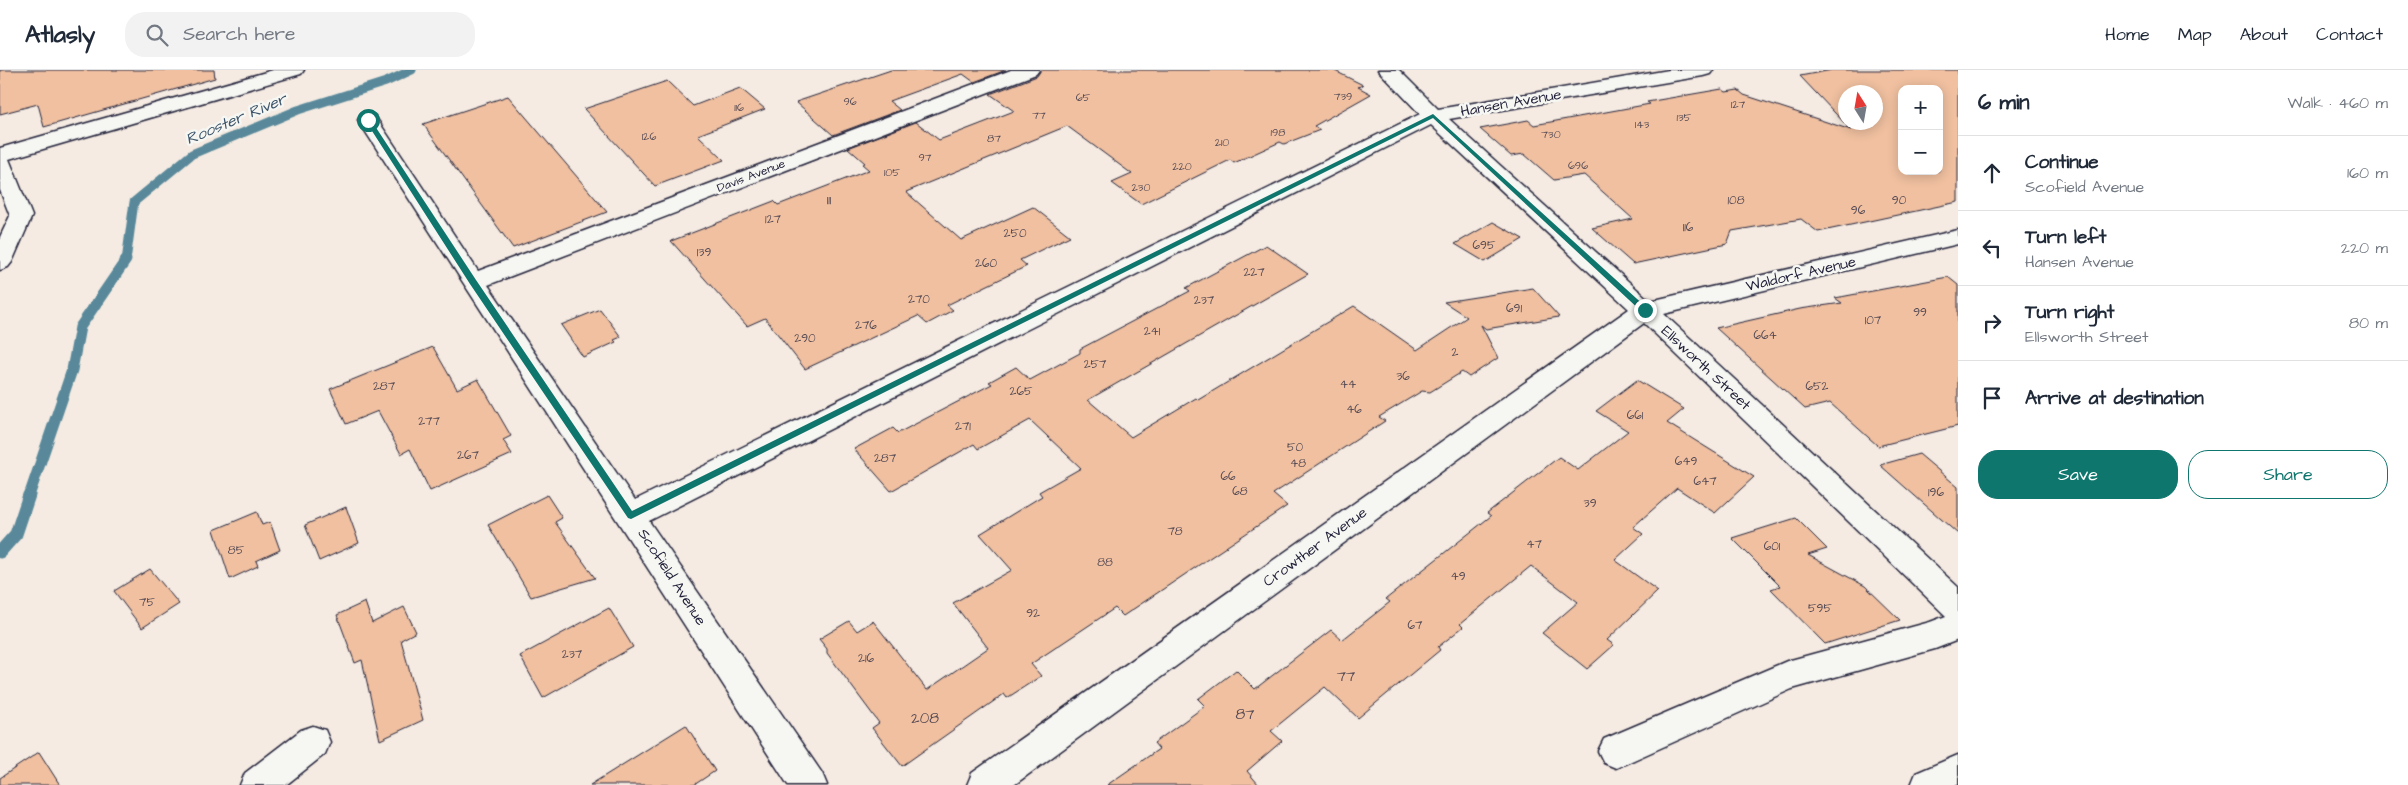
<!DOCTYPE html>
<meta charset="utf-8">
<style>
:root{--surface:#fff;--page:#f2f2f3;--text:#1f2937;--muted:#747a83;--line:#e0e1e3;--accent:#0f766e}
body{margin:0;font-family:"Architects Daughter",sans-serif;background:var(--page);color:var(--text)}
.controls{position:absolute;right:15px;top:15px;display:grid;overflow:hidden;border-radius:10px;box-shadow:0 2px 12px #0003}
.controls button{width:45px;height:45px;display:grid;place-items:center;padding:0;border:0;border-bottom:1px solid var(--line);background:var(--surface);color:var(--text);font:25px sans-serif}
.compass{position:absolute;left:1838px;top:15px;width:45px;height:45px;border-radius:50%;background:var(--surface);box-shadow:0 2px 12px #0003;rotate:349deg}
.stop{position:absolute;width:15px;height:15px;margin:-11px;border:4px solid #0f766e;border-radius:50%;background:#fff}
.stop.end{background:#0f766e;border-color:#fff;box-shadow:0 1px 5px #0008}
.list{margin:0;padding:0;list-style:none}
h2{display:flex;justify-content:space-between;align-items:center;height:65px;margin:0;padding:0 20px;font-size:21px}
h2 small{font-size:16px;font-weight:400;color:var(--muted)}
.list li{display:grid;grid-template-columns:32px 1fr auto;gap:15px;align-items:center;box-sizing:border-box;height:75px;padding:0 20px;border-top:1px solid var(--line)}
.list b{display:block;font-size:19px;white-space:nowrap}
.list p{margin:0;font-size:16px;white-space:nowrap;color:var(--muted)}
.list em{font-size:16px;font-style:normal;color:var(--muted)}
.actions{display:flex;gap:10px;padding:15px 20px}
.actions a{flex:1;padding:11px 0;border:1px solid var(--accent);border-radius:20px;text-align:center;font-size:18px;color:var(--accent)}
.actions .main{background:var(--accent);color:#fff}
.icon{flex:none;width:28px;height:28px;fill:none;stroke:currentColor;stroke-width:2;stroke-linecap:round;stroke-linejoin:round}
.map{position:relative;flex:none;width:1958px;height:715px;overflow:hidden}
header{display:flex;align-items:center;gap:30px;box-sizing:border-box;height:70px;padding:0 25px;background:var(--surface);border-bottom:1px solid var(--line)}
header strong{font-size:24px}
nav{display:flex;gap:28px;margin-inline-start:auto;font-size:18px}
.search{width:350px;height:45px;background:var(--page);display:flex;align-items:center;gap:12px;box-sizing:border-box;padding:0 18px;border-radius:20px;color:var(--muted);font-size:19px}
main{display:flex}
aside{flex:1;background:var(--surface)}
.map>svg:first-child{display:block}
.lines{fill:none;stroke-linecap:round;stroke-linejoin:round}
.stream-far2{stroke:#58889a;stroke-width:9}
.stream-far1{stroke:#58889a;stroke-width:11}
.stream{stroke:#58889a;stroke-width:13}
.building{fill:#f0c0a0;stroke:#22223b;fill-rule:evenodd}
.minor-casing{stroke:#22223b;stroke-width:3}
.minor{fill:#f6f6f2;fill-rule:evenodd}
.route{fill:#0f766e}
.labels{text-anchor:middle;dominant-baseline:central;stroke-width:5;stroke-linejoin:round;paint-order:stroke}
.far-number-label{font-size:11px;fill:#564a54}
.far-street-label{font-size:12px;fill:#22223b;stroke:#f6f6f2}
.number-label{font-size:12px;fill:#564a54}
.street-label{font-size:15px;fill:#22223b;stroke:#f6f6f2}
.near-number-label{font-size:15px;fill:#564a54}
.water-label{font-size:16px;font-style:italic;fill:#3d556a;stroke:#f6f6f2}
</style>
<header>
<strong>Atlasly</strong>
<div class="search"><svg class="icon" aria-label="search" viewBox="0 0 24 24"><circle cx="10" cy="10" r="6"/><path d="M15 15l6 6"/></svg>Search here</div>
<nav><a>Home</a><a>Map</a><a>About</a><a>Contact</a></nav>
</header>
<main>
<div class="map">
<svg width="1958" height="715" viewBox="0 0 1958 715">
<rect width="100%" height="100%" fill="#f5ebe2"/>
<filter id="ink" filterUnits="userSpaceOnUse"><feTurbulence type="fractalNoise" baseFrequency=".02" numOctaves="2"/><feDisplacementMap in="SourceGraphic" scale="10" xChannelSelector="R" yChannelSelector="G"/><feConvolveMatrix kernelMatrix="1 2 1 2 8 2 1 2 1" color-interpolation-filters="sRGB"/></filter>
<g filter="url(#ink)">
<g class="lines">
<path class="stream-far2" d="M 126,191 L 134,132 L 192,84 L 298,40 L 386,12 L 412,0"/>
<path class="stream-far1" d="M 29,426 L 72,300 L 80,257 L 126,190"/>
<path class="stream" d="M 0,482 L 16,464 L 29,425"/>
</g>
<g class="building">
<path d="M 0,0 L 214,0 L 215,8 L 44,57 L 38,34 L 0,44 Z"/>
<path d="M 891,0 L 1006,0 L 974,12 L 963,4 L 889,31 L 900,40 L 833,65 L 796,32 Z"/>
<path d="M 1041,0 L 1333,0 L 1363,15 L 1358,17 L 1371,24 L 1314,56 L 1320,60 L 1284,74 L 1280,72 L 1234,93 L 1230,90 L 1141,134 L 1112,113 L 1132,104 L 1067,56 L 906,122 L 961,170 L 1033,137 L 1070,166 L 1020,190 L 1027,196 L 947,235 L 953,240 L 927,254 L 918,246 L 805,299 L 765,248 L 747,256 L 671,171 L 774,131 L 778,135 L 869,100 L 862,94 L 865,93 L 848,78 L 916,52 L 939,70 L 1014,41 L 990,24 L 1037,6 Z"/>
<path d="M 1832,0 L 1958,0 L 1958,132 L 1818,162 L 1801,149 L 1732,161 L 1727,174 L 1633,194 L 1592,158 L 1633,149 L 1584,105 L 1554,110 L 1524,84 L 1511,86 L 1480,59 L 1528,50 L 1534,55 L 1650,34 L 1647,32 L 1722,19 L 1726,22 L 1738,20 L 1744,25 L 1851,60 L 1800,6 ZM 1902,19 L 1939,19 L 1939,101 L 1902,101 ZM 1846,22 L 1876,22 L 1876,52 L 1846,52 Z"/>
<path d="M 667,11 L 693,36 L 740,18 L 765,39 L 698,65 L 724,90 L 655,116 L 584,39 Z"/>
<path d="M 508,26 L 607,142 L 513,178 L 423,54 Z"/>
<path d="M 1493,152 L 1523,169 L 1485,192 L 1455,174 Z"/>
<path d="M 1266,175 L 1308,204 L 1088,330 L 1131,367 L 1196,328 L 1198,330 L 1354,236 L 1417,280 L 1467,247 L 1444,232 L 1533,218 L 1559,247 L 1486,259 L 1481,255 L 1498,288 L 1469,307 L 1462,302 L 1430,322 L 1422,321 L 1379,347 L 1385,351 L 1273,424 L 1287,436 L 1123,546 L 1115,538 L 1031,594 L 1041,606 L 1007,628 L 1004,624 L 902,696 L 872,658 L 879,653 L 827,583 L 827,579 L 819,569 L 849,551 L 857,561 L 873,551 L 927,620 L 988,578 L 953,533 L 1012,500 L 980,464 L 1042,426 L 1039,422 L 1081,398 L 1030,350 L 978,379 L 974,374 L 891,421 L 854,379 L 893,358 L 898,363 L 992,314 L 989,312 L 1016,297 L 1030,310 L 1080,283 L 1080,279 L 1190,221 L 1186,218 Z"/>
<path d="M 1948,207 L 1958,215 L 1958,356 L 1878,376 L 1830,333 L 1805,339 L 1716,258 L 1800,239 L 1842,233 L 1835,228 Z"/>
<path d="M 600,239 L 621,267 L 614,270 L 616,272 L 583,287 L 561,255 Z"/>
<path d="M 433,277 L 457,319 L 478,309 L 511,366 L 503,370 L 512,384 L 430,421 L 410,379 L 401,384 L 378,341 L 346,354 L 330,319 Z"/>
<path d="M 1637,310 L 1684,339 L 1667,353 L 1754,407 L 1715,443 L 1677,418 L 1633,457 L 1643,464 L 1615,490 L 1658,521 L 1607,570 L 1614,575 L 1587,599 L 1542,563 L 1578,532 L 1531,496 L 1460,554 L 1463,557 L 1438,577 L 1440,580 L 1358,648 L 1325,617 L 1271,661 L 1282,671 L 1247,701 L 1259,715 L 1107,715 L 1159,679 L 1154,673 L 1205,636 L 1198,629 L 1236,600 L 1255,619 L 1331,560 L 1342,570 L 1390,532 L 1386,529 L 1491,446 L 1487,443 L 1559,387 L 1578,400 L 1628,361 L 1596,341 Z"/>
<path d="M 1919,384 L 1958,417 L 1958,464 L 1880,395 Z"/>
<path d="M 547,425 L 562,448 L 555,452 L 595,508 L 531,527 L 488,455 Z"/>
<path d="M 346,437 L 359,473 L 319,491 L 305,455 Z"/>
<path d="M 257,442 L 262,455 L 270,452 L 280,480 L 256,491 L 258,496 L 230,509 L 214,460 Z"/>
<path d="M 1796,448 L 1827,479 L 1808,485 L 1865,516 L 1900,550 L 1825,574 L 1771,519 L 1780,516 L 1732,468 Z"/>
<path d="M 150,499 L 179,534 L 142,558 L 114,521 Z"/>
<path d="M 365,532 L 372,553 L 404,537 L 416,562 L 401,570 L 423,650 L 380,670 L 362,590 L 355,593 L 337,545 Z"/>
<path d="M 609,538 L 633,577 L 543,628 L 520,586 Z"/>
<path d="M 686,655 L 715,701 L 694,715 L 590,715 Z"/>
<path d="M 39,682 L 60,715 L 0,715 L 0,708 Z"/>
</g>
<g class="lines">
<defs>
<g id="minor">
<path d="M 273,0 L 304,0 L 301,4 L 9,89 L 32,146 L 12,192 L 8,197 L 0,200 L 0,167 L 10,146 L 0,120 L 0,78 Z"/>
<path d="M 1011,0 L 1039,0 L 1036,4 L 488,215 L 635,430 L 1420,44 L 1378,0 L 1399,0 L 1438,39 L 1669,0 L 1713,0 L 1710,4 L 1703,6 L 1449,49 L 1650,231 L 1958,160 L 1958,174 L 1664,244 L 1958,517 L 1958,570 L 1935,579 L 1792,619 L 1616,698 L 1604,693 L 1598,681 L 1604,669 L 1787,591 L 1930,552 L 1946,546 L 1644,253 L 1014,715 L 967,715 L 972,703 L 1629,239 L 1431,55 L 649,451 L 822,703 L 827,715 L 788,715 L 358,50 L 361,46 L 368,44 L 375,46 L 478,201 Z"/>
<path d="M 313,656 L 325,660 L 330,672 L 325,684 L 286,715 L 240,715 L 245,703 L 301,660 Z"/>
<path d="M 1958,685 L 1958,715 L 1911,715 L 1916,703 Z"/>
</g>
</defs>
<use href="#minor" class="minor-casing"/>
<use href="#minor" class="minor"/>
</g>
</g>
<path class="route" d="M 1433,44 L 1647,238 L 1647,242 L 1642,242 L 1433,48 L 631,449 L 628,448 L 470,214 L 365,50 L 368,49 L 371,50 L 476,210 L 632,441 Z"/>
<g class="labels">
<g class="far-number-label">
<text x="1343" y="26">739</text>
<text x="1083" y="27">65</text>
<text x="850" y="31">96</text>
<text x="1738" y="34">127</text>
<text x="739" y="37">116</text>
<text x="1039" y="45">77</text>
<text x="1684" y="47">135</text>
<text x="1642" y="54">143</text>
<text x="1278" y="62">198</text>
<text x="1551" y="64">730</text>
<text x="649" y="66">126</text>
<text x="994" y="68">87</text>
<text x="1222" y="72">210</text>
<text x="925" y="87">97</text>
<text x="1578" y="95">696</text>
<text x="1182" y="96">220</text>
<text x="892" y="102">105</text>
<text x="1141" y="117">230</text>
</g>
<g class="far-street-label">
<text transform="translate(751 106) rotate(-21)">Davis Avenue</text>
</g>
<g class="number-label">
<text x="829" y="130">111</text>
<text x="1736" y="130">108</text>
<text x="1899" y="130">90</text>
<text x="1858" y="140">96</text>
<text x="773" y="149">127</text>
<text x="1688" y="157">116</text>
<text x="1015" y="163">250</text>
<text x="1484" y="175">695</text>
<text x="704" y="182">139</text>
<text x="986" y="193">260</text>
<text x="1254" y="202">227</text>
<text x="919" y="229">270</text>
<text x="1204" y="230">237</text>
<text x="1514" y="238">691</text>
<text x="1920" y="242">99</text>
<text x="1873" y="250">107</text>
<text x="866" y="255">276</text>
<text x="1152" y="261">241</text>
<text x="1765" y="265">664</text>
<text x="805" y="268">290</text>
<text x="1455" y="282">2</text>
<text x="1095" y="294">257</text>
<text x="1403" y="306">36</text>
<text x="1348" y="314">44</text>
<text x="384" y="316">287</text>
<text x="1817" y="316">652</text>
<text x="1021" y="321">265</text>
<text x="1354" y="339">46</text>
<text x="1635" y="345">661</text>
<text x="429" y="351">277</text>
<text x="963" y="356">271</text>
<text x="1295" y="377">50</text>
<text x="468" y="385">267</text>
<text x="885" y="388">287</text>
<text x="1686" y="391">649</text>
<text x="1298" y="393">48</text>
<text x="1228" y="406">66</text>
<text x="1705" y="411">647</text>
<text x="1240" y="421">68</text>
<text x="1936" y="422">196</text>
<text x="1590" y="433">39</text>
<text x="1175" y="461">78</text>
<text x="1534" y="474">47</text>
<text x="1772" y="476">601</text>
<text x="236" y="480">85</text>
<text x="1105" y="492">88</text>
<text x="1458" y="506">49</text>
<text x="147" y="532">75</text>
<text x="1820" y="538">595</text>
<text x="1033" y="543">92</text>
<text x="1415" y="555">67</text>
<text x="572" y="584">237</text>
<text x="866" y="588">216</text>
</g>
<g class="street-label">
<text transform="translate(1511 33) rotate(-10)">Hansen Avenue</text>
<text transform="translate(1801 204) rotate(-13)">Waldorf Avenue</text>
<text transform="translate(1706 298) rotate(43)">Ellsworth Street</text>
<text transform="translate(1315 477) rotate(-36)">Crowther Avenue</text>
<text transform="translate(672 507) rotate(57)">Scofield Avenue</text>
</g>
<g class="near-number-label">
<text x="1346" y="606">77</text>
<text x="1245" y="644">87</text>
<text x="925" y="648">208</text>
</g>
<g class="water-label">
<text transform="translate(236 49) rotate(-23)">Rooster River</text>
</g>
</g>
</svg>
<div class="controls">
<button>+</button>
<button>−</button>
</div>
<svg class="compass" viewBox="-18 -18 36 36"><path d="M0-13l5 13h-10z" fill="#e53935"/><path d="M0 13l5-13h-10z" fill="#747a83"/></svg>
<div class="stop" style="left:368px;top:50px"></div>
<div class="stop end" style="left:1645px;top:240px"></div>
</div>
<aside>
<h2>6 min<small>Walk · 460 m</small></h2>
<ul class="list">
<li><svg class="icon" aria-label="ahead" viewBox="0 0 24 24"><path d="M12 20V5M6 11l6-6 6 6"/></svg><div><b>Continue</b><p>Scofield Avenue</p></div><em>160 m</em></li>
<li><svg class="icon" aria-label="left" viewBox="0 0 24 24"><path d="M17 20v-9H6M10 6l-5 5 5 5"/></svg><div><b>Turn left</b><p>Hansen Avenue</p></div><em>220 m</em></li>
<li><svg class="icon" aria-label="right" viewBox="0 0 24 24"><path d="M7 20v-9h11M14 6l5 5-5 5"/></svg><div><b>Turn right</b><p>Ellsworth Street</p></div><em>80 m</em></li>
<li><svg class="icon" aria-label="arrive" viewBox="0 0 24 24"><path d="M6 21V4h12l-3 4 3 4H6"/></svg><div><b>Arrive at destination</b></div></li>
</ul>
<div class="actions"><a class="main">Save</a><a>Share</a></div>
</aside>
</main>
